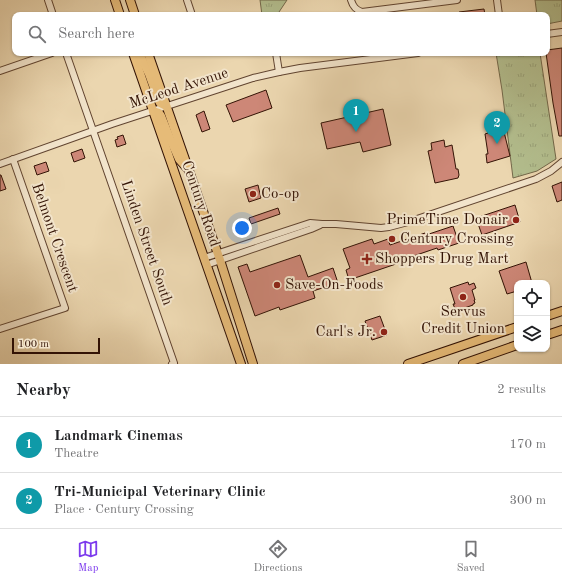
<!DOCTYPE html>
<meta charset="utf-8">
<style>
:root{--surface:#fff;--page:#f6f6f6;--text:#202124;--muted:#757577;--line:#e0e0e0;--accent:#7c3aed}
body{margin:0;font-family:"Old Standard TT",serif;background:var(--page);color:var(--text)}
.controls{position:absolute;right:12px;bottom:12px;display:grid;overflow:hidden;border-radius:8px;box-shadow:0 1px 3px #0004}
.controls button{width:36px;height:36px;display:grid;place-items:center;padding:0;border:0;border-bottom:1px solid var(--line);background:var(--surface);color:var(--text);font:20px sans-serif}
.scale{position:absolute;left:12px;bottom:10px;width:88px;box-sizing:border-box;padding-left:4px;border:2px solid #331305;border-top:0;font-size:11px;line-height:14px;white-space:nowrap;color:#331305;-webkit-text-stroke:3px #f2e4cb;paint-order:stroke}
.you{position:absolute;left:242px;top:228px;width:14px;height:14px;margin:-10px;border:3px solid #fff;border-radius:50%;background:#1a73e8;box-shadow:0 0 0 6px #1a73e833}
.badge{display:grid;place-items:center;width:26px;height:26px;border-radius:50%;background:var(--accent);color:#fff;font-size:13px;font-weight:700}
.pin{position:absolute;translate:-50% -33px;filter:drop-shadow(0 1px 2px #0008)}
.pin::after{content:'';position:absolute;top:21px;width:14px;height:12px;background:inherit;clip-path:polygon(0 0,100% 0,50% 100%)}
.list{margin:0;padding:0;list-style:none}
h2{display:flex;justify-content:space-between;align-items:center;height:52px;margin:0;padding:0 16px;font-size:17px}
h2 small{font-size:13px;font-weight:400;color:var(--muted)}
.list li{display:grid;grid-template-columns:26px 1fr auto;gap:12px;align-items:center;box-sizing:border-box;height:56px;padding:0 16px;border-top:1px solid var(--line)}
.list b{display:block;font-size:15px;white-space:nowrap}
.list p{margin:0;font-size:13px;white-space:nowrap;color:var(--muted)}
.list em{font-size:13px;font-style:normal;color:var(--muted)}
.icon{flex:none;width:22px;height:22px;fill:none;stroke:currentColor;stroke-width:2;stroke-linecap:round;stroke-linejoin:round}
.map{position:relative;flex:none;width:562px;height:364px;overflow:hidden}
.search{position:absolute;background:var(--surface);box-shadow:0 1px 3px #0004;left:12px;right:12px;top:12px;height:44px;display:flex;align-items:center;gap:10px;box-sizing:border-box;padding:0 14px;border-radius:8px;color:var(--muted);font-size:15px}
.sheet{height:164px;background:var(--surface)}
nav{display:flex;justify-content:space-around;align-items:center;box-sizing:border-box;height:56px;border-top:1px solid var(--line);background:var(--surface);font-size:11px;color:var(--muted)}
nav a{display:grid;justify-items:center;gap:2px}
nav .on{color:var(--accent)}
.map>svg:first-child{display:block}
.park{fill:url(#park-tufts);stroke:#73684a}
.building{fill:#cd8777;stroke:#331305}
.lines{fill:none;stroke-linecap:round;stroke-linejoin:round}
.minor-casing{stroke:#614430;stroke-width:8}
.major-casing{stroke:#331305;stroke-width:10}
.minor{stroke:#f2e4cb;stroke-width:6}
.major{stroke:#e6bb78;stroke-width:8}
.poi-dot{fill:#8f2418;stroke:#f2e4cb;stroke-width:1.5}
.labels{text-anchor:middle;dominant-baseline:central;stroke-width:4;stroke-linejoin:round;paint-order:stroke}
.street-label{font-size:15px;fill:#331305;stroke:#f2e4cb}
.poi-label{font-size:15px;fill:#331305;stroke:#f2e4cb;text-anchor:start}
</style>
<div class="map">
<svg width="562" height="364" viewBox="0 0 562 364">
<defs>
<pattern id="park-tufts" width="24" height="20" patternUnits="userSpaceOnUse"><rect width="24" height="20" fill="#b3be8e"/><path d="M3 7l-1-3M5 7V3M7 7l1-3M15 17l-1-3M17 17v-4M19 17l1-3" fill="none" stroke="#9aa279"/></pattern>
</defs>
<rect width="100%" height="100%" fill="#ebd6af"/>
<filter id="stains"><feTurbulence type="fractalNoise" baseFrequency=".005" numOctaves="4"/><feColorMatrix values="0 0 0 0 .2 0 0 0 0 .09 0 0 0 0 .02 0 0 0 .5 -.17"/></filter>
<radialGradient id="worn" r=".72"><stop offset=".6" stop-color="#630" stop-opacity="0"/><stop offset="1" stop-color="#630" stop-opacity=".3"/></radialGradient>
<g class="park">
<path d="M 260,0 L 287,0 L 277,15 L 262,15 Z"/>
<path d="M 535,0 L 562,0 L 562,21 L 547,24 L 547,15 L 537,15 Z"/>
<path d="M 496,53 L 540,53 L 556,159 L 537,171 L 513,178 L 502,90 Z"/>
</g>
<g class="building">
<path d="M 484,9 L 485,15 L 459,15 L 459,12 Z"/>
<path d="M 562,48 L 562,136 L 559,136 L 553,103 L 546,53 L 547,53 L 547,50 Z"/>
<path d="M 266,90 L 272,108 L 233,122 L 226,105 Z"/>
<path d="M 383,109 L 391,145 L 363,152 L 360,142 L 327,149 L 321,123 Z"/>
<path d="M 204,111 L 210,129 L 202,132 L 196,115 Z"/>
<path d="M 503,128 L 510,156 L 487,163 L 486,154 L 488,154 L 485,134 L 488,133 L 488,130 Z"/>
<path d="M 123,135 L 126,144 L 117,147 L 115,140 L 118,139 L 117,137 Z"/>
<path d="M 444,140 L 445,147 L 452,145 L 456,169 L 458,169 L 459,175 L 458,178 L 435,183 L 428,151 L 432,150 L 431,143 Z"/>
<path d="M 82,149 L 85,158 L 74,162 L 71,153 Z"/>
<path d="M 46,162 L 49,171 L 37,175 L 34,166 Z"/>
<path d="M 0,175 L 1,175 L 6,189 L 0,191 Z"/>
<path d="M 562,182 L 562,200 L 557,202 L 552,186 Z"/>
<path d="M 258,185 L 261,198 L 249,202 L 245,189 Z"/>
<path d="M 515,205 L 520,222 L 482,235 L 476,218 Z"/>
<path d="M 278,208 L 280,214 L 251,224 L 249,218 Z"/>
<path d="M 453,226 L 459,243 L 438,250 L 437,248 L 396,262 L 396,264 L 349,280 L 346,270 L 350,268 L 343,249 L 372,239 L 374,244 L 388,239 L 390,245 L 425,233 L 426,235 Z"/>
<path d="M 300,255 L 308,277 L 333,268 L 338,283 L 313,291 L 315,298 L 280,310 L 279,307 L 255,316 L 238,267 L 247,264 L 250,272 Z"/>
<path d="M 526,262 L 532,283 L 517,283 L 517,291 L 507,294 L 499,271 Z"/>
<path d="M 468,282 L 469,285 L 474,283 L 476,288 L 472,290 L 475,300 L 474,300 L 475,303 L 473,304 L 473,305 L 456,311 L 453,304 L 455,304 L 450,288 Z"/>
<path d="M 380,316 L 387,335 L 372,340 L 365,321 Z"/>
</g>
<g class="lines">
<defs>
<g id="minor">
<path d="M 48,0 L 53,15"/>
<path d="M 187,0 L 192,15"/>
<path d="M 351,0 C 353,7 356,10 362,12 L 457,0"/>
<path d="M 497,0 L 499,15"/>
<path d="M 547,34 L 562,32"/>
<path d="M 66,53 L 174,363 L 172,364"/>
<path d="M 276,53 L 279,72"/>
<path d="M 0,71 L 52,53"/>
<path d="M 0,164 L 112,124 L 253,78 L 279,72 L 300,68 L 418,53"/>
<path d="M 204,258 L 310,223 L 322,224 L 336,224 L 381,228 L 389,227 L 408,222 L 536,179 L 551,171 L 562,162"/>
<path d="M 206,265 L 311,229 L 320,225"/>
<path d="M 0,329 L 65,308 L 13,159"/>
</g>
<g id="major">
<path d="M 115,0 L 120,15"/>
<path d="M 130,0 L 135,15"/>
<path d="M 133,53 L 241,364"/>
<path d="M 139,53 L 149,74 L 158,99 L 160,103 L 166,106"/>
<path d="M 148,53 L 220,260 L 253,364"/>
<path d="M 153,111 L 159,113 L 161,116 L 171,141 L 179,159 L 186,167"/>
<path d="M 547,316 L 562,311"/>
<path d="M 547,335 L 562,330"/>
<path d="M 408,364 L 517,327"/>
<path d="M 463,364 L 517,345"/>
</g>
</defs>
<use href="#minor" class="minor-casing"/>
<use href="#major" class="major-casing"/>
<use href="#minor" class="minor"/>
<use href="#major" class="major"/>
</g>
<g class="poi-dot">
<circle cx="253" cy="194" r="4"/>
<circle cx="516" cy="220" r="4"/>
<circle cx="392" cy="239" r="4"/>
<path d="M365 253h4v4h4v4h-4v4h-4v-4h-4v-4h4z"/>
<circle cx="277" cy="285" r="4"/>
<circle cx="463" cy="297" r="4"/>
<circle cx="384" cy="332" r="4"/>
</g>
<g class="labels">
<g class="street-label">
<text transform="translate(179 89) rotate(-18)">McLeod Avenue</text>
<text transform="translate(200 204) rotate(71)">Century Road</text>
<text transform="translate(54 238) rotate(71)">Belmont Crescent</text>
<text transform="translate(146 243) rotate(71)">Linden Street South</text>
</g>
<g class="poi-label">
<text x="261" y="194">Co-op</text>
<text x="508" y="220" text-anchor="end">PrimeTime Donair</text>
<text x="400" y="239">Century Crossing</text>
<text x="375" y="259">Shoppers Drug Mart</text>
<text x="285" y="285">Save-On-Foods</text>
<text x="463" y="312" text-anchor="middle">Servus<tspan x="463" dy="17">Credit Union</tspan></text>
<text x="376" y="332" text-anchor="end">Carl's Jr.</text>
</g>
</g>
<rect width="100%" height="100%" filter="url(#stains)"/>
<rect width="100%" height="100%" fill="url(#worn)"/>
</svg>
<div class="controls">
<button><svg class="icon" aria-label="locate" viewBox="0 0 24 24"><circle cx="12" cy="12" r="6"/><path d="M12 2v4M12 18v4M2 12h4M18 12h4"/></svg></button>
<button><svg class="icon" aria-label="layers" viewBox="0 0 24 24"><path d="M12 4l9 5-9 5-9-5zM3 14l9 5 9-5"/></svg></button>
</div>
<div class="scale">100 m</div>
<div class="you"></div>
<div class="pin badge" style="left:356px;top:132px;background:#0f9aa8">1</div>
<div class="pin badge" style="left:497px;top:144px;background:#0f9aa8">2</div>
<div class="search"><svg class="icon" aria-label="search" viewBox="0 0 24 24"><circle cx="10" cy="10" r="6"/><path d="M15 15l6 6"/></svg>Search here</div>
</div>
<section class="sheet">
<h2>Nearby<small>2 results</small></h2>
<ul class="list">
<li><span class="badge" style="background:#0f9aa8">1</span><div><b>Landmark Cinemas</b><p>Theatre</p></div><em>170 m</em></li>
<li><span class="badge" style="background:#0f9aa8">2</span><div><b>Tri-Municipal Veterinary Clinic</b><p>Place · Century Crossing</p></div><em>300 m</em></li>
</ul>
</section>
<nav>
<a class="on"><svg class="icon" aria-label="map" viewBox="0 0 24 24"><path d="M3 6l6-2 6 2 6-2v14l-6 2-6-2-6 2zM9 4v14M15 6v14"/></svg>Map</a>
<a><svg class="icon" aria-label="directions" viewBox="0 0 24 24"><path d="M12 3l9 9-9 9-9-9zM9 14v-3h6M13 9l2 2-2 2"/></svg>Directions</a>
<a><svg class="icon" aria-label="saved" viewBox="0 0 24 24"><path d="M7 4h10v16l-5-4-5 4z"/></svg>Saved</a>
</nav>
